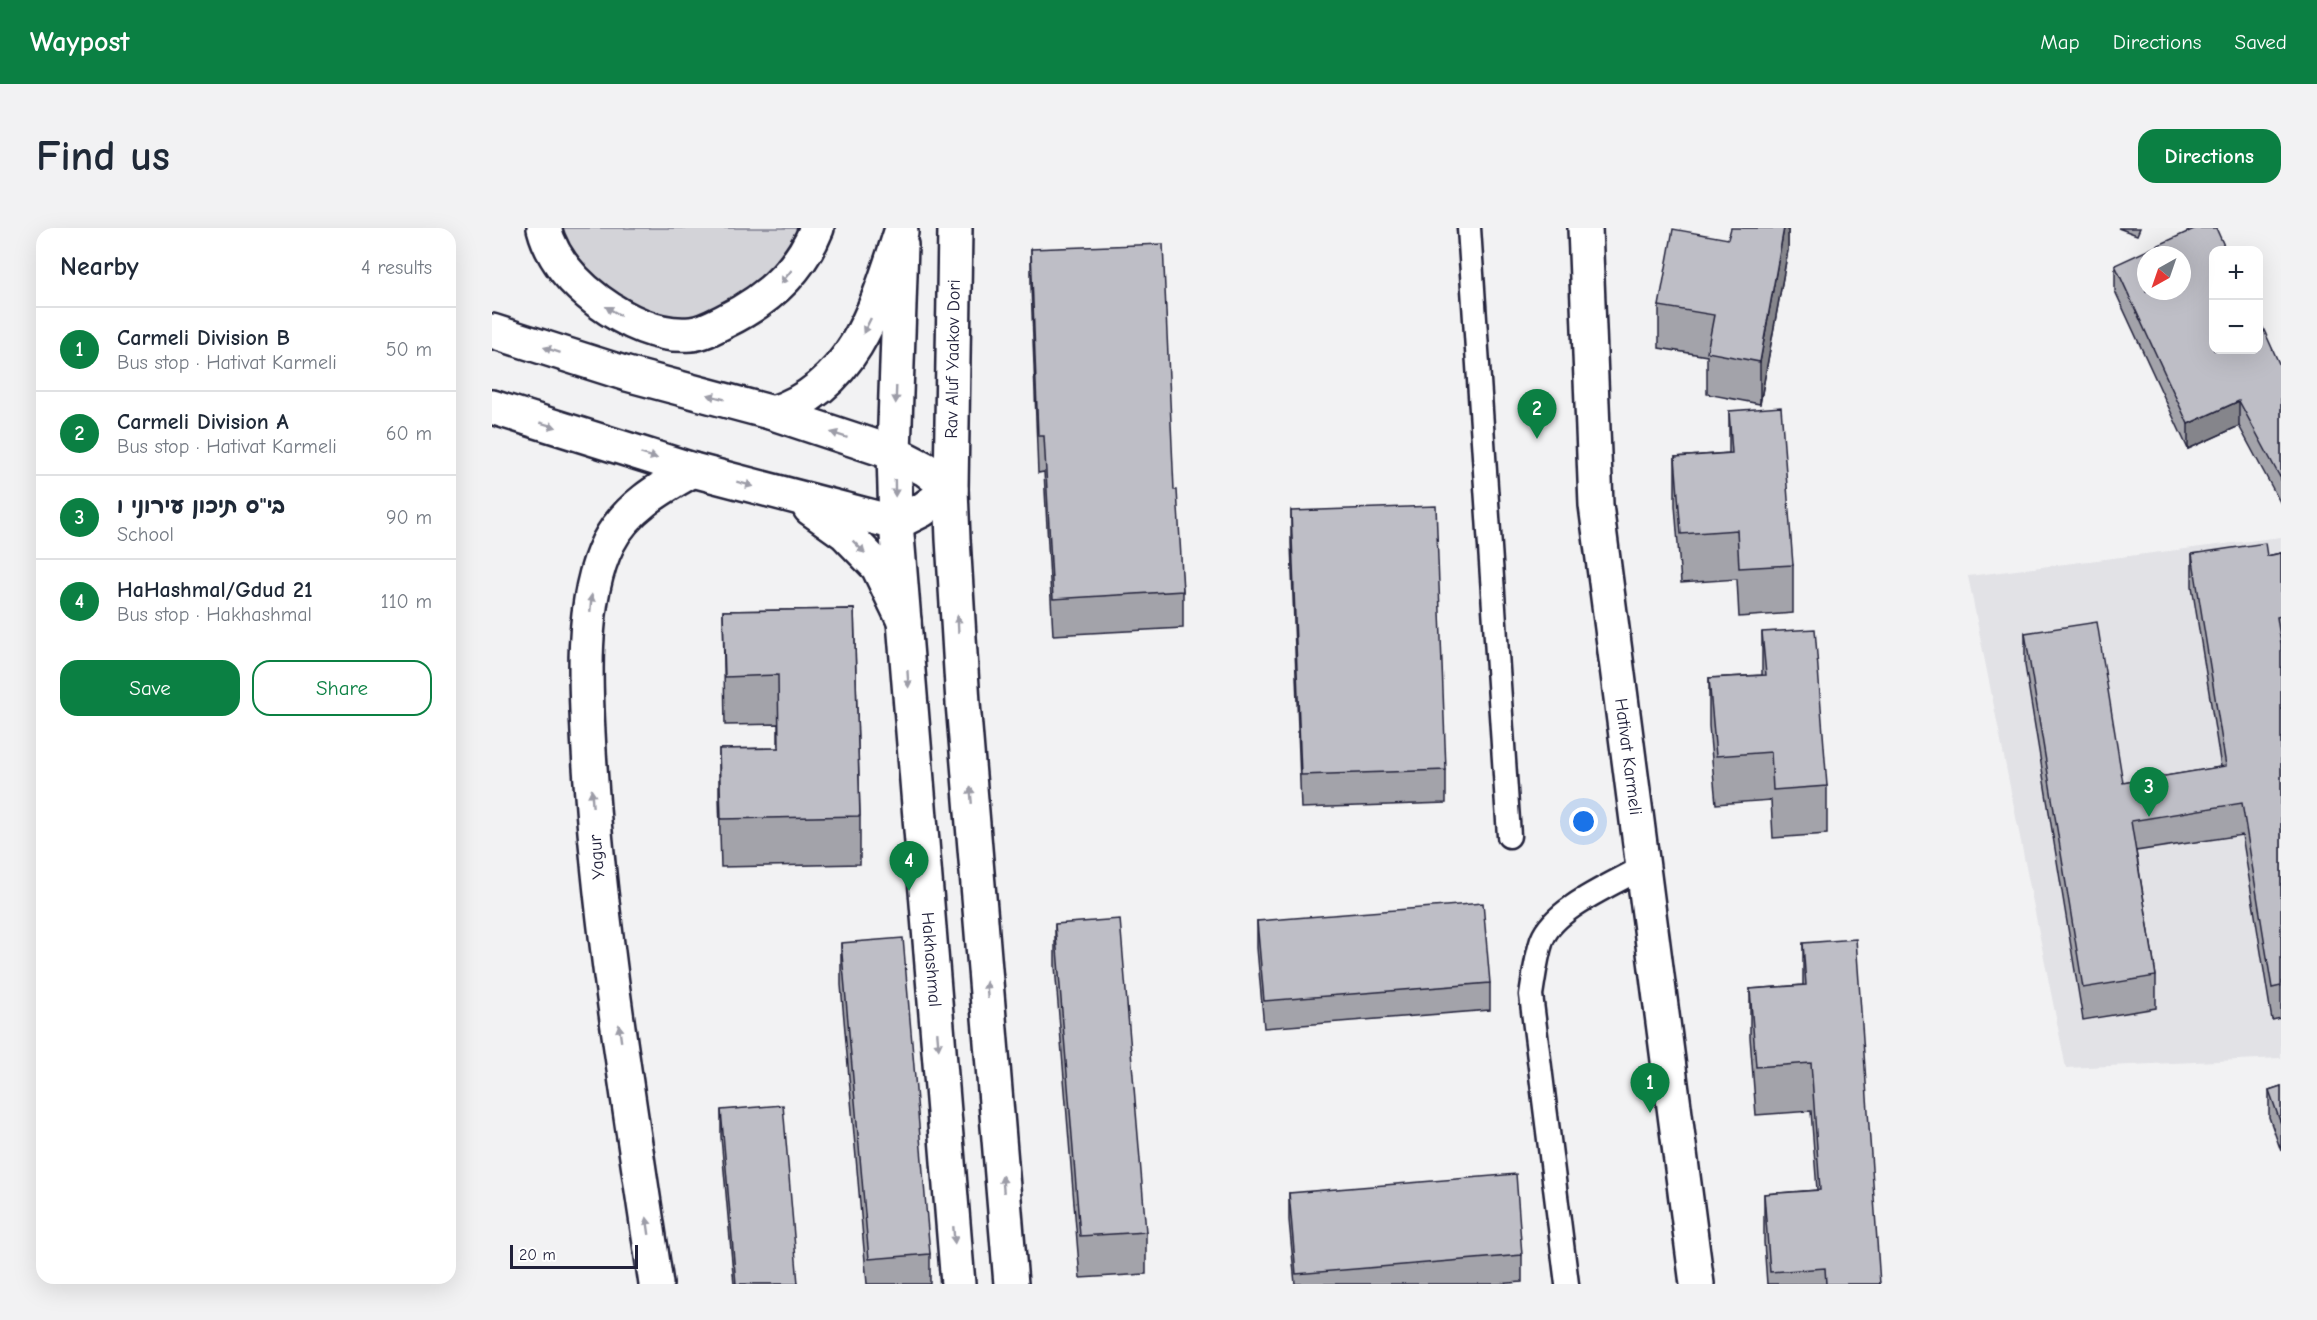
<!DOCTYPE html>
<meta charset="utf-8">
<style>
:root{--surface:#fff;--page:#f2f2f3;--text:#1f2937;--muted:#747a83;--line:#e0e1e3;--accent:#0b8043}
body{margin:0;font-family:"Comic Neue","Playpen Sans Hebrew",sans-serif;background:var(--page);color:var(--text)}
.controls{position:absolute;right:18px;top:18px;display:grid;overflow:hidden;border-radius:12px;box-shadow:0 6px 24px #0002}
.controls button{width:54px;height:54px;display:grid;place-items:center;padding:0;border:0;border-bottom:2px solid var(--line);background:var(--surface);color:var(--text);font:30px sans-serif}
.compass{position:absolute;left:1645px;top:18px;width:54px;height:54px;border-radius:50%;background:var(--surface);box-shadow:0 6px 24px #0002;rotate:220deg}
.scale{position:absolute;left:18px;bottom:15px;width:128px;box-sizing:border-box;padding-left:6px;border:3px solid #22223b;border-top:0;font-size:16px;line-height:21px;white-space:nowrap;color:#22223b;-webkit-text-stroke:4px #fff;paint-order:stroke}
.you{position:absolute;left:1092px;top:594px;width:21px;height:21px;margin:-15px;border:4px solid #fff;border-radius:50%;background:#1a73e8;box-shadow:0 0 0 9px #1a73e833}
.badge{display:grid;place-items:center;width:39px;height:39px;border-radius:50%;background:var(--accent);color:#fff;font-size:20px;font-weight:700}
.pin{position:absolute;translate:-50% -50px;filter:drop-shadow(0 2px 3px #0008)}
.pin::after{content:'';position:absolute;top:32px;width:21px;height:18px;background:inherit;clip-path:polygon(0 0,100% 0,50% 100%)}
.list{margin:0;padding:0;list-style:none}
h2{display:flex;justify-content:space-between;align-items:center;height:78px;margin:0;padding:0 24px;font-size:26px}
h2 small{font-size:20px;font-weight:400;color:var(--muted)}
.list li{display:grid;grid-template-columns:39px 1fr auto;gap:18px;align-items:center;box-sizing:border-box;height:84px;padding:0 24px;border-top:2px solid var(--line)}
.list b{display:block;font-size:22px;white-space:nowrap}
.list p{margin:0;font-size:20px;white-space:nowrap;color:var(--muted)}
.list em{font-size:20px;font-style:normal;color:var(--muted)}
.actions{display:flex;gap:12px;padding:18px 24px}
.actions a{flex:1;padding:14px 0;border:2px solid var(--accent);border-radius:18px;text-align:center;font-size:21px;color:var(--accent)}
.actions .main{background:var(--accent);color:#fff}
.map{position:relative;flex:none;width:1789px;height:1056px;overflow:hidden;border-radius:18px}
header{display:flex;align-items:center;gap:36px;box-sizing:border-box;height:84px;padding:0 30px;background:var(--accent);color:#fff}
header strong{font-size:28px}
nav{display:flex;gap:33px;margin-inline-start:auto;font-size:21px}
.intro{display:flex;align-items:center;justify-content:space-between;box-sizing:border-box;height:144px;padding:0 36px}
h1{margin:0;font-size:42px}
.button{padding:15px 27px;border-radius:18px;background:var(--accent);color:#fff;font-size:21px;font-weight:700}
main{display:flex;gap:36px;padding:0 36px}
aside{flex:1;background:var(--surface);border-radius:18px;box-shadow:0 6px 24px #0002}
.map>svg:first-child{display:block}
.built{fill:#e2e2e6}
.green{fill:#d3d3d8;stroke:#7a7a8a;stroke-width:1.5}
.lines{fill:none;stroke-linecap:round;stroke-linejoin:round}
.lane-casing{stroke:#22223b;stroke-width:27}
.street-casing{stroke:#22223b;stroke-width:38}
.secondary-casing{stroke:#22223b;stroke-width:38}
.highway-casing{stroke:#22223b;stroke-width:38}
.lane{stroke:#fff;stroke-width:22}
.street{stroke:#fff;stroke-width:33}
.secondary{stroke:#fff;stroke-width:33}
.highway{stroke:#fff;stroke-width:33}
.wall{fill:#a3a3aa;stroke:#22223b;stroke-width:1.5}
.shaded-wall{fill:#85858b;stroke:#22223b;stroke-width:1.5}
.building{fill:#bebec6;stroke:#22223b;stroke-width:1.5;fill-rule:evenodd}
.oneway{fill:#9c9ca7}
.labels{text-anchor:middle;dominant-baseline:central;stroke-width:5;stroke-linejoin:round;paint-order:stroke}
.street-label{font-size:18px;fill:#22223b;stroke:#fff}
</style>
<header>
<strong>Waypost</strong>
<nav><a>Map</a><a>Directions</a><a>Saved</a></nav>
</header>
<div class="intro"><h1>Find us</h1><a class="button">Directions</a></div>
<main>
<aside>
<h2>Nearby<small>4 results</small></h2>
<ul class="list">
<li><span class="badge">1</span><div><b>Carmeli Division B</b><p>Bus stop · Hativat Karmeli</p></div><em>50 m</em></li>
<li><span class="badge">2</span><div><b>Carmeli Division A</b><p>Bus stop · Hativat Karmeli</p></div><em>60 m</em></li>
<li><span class="badge">3</span><div><b>בי&quot;ס תיכון עירוני ו</b><p>School</p></div><em>90 m</em></li>
<li><span class="badge">4</span><div><b>HaHashmal/Gdud 21</b><p>Bus stop · Hakhashmal</p></div><em>110 m</em></li>
</ul>
<div class="actions"><a class="main">Save</a><a>Share</a></div>
</aside>
<div class="map">
<svg width="1789" height="1056" viewBox="0 0 1789 1056">
<rect width="100%" height="100%" fill="#f2f2f3"/>
<filter id="ink" filterUnits="userSpaceOnUse"><feTurbulence type="fractalNoise" baseFrequency=".0167" numOctaves="2"/><feDisplacementMap in="SourceGraphic" scale="12" xChannelSelector="R" yChannelSelector="G"/><feConvolveMatrix kernelMatrix="1 2 1 2 8 2 1 2 1" color-interpolation-filters="sRGB"/></filter>
<g filter="url(#ink)">
<path class="built" d="M 1789,309 L 1789,830 L 1574,840 L 1476,348 Z"/>
<path class="green" d="M 69,0 L 306,0 C 276,54 215,114 148,85 C 138,80 128,70 119,63 C 95,46 77,28 69,0 Z"/>
<g class="lines">
<defs>
<g id="lane">
<path d="M 977,0 L 1017,608"/>
<path d="M 1075,1056 L 1039,767 C 1042,749 1044,730 1050,712 C 1062,680 1122,656 1151,639"/>
</g>
<g id="street">
<path id="s1" d="M 1093,0 L 1104,277 L 1205,1056"/>
<path d="M 164,1056 C 139,884 109,712 98,539 C 94,472 86,375 116,315 C 134,280 168,260 201,242"/>
</g>
<g id="secondary">
<path d="M 463,0 L 459,261 L 461,311 L 471,475 L 519,1056"/>
<path id="s2" d="M 409,17 L 402,225 L 404,295 L 466,1056"/>
</g>
<g id="highway">
<path d="M 52,0 C 60,31 81,54 106,73 C 132,92 165,109 199,106 C 211,105 223,98 233,93 C 274,73 308,43 325,0"/>
<path d="M 0,103 L 135,146 L 281,185 L 402,225 L 433,241 L 459,261 L 430,282 L 404,295 L 201,242 L 0,179"/>
<path d="M 281,185 C 363,158 385,78 409,4"/>
<path d="M 318,280 L 353,305 L 386,339 L 412,393"/>
</g>
</defs>
<use href="#lane" class="lane-casing"/>
<use href="#street" class="street-casing"/>
<use href="#secondary" class="secondary-casing"/>
<use href="#highway" class="highway-casing"/>
<use href="#lane" class="lane"/>
<use href="#street" class="street"/>
<use href="#secondary" class="secondary"/>
<use href="#highway" class="highway"/>
</g>
<g class="wall">
<path d="M 1296,0 L 1296,22 L 1268,176 L 1215,166 L 1215,128 L 1167,120 L 1167,78 L 1236,11 Z"/>
<path d="M 1626,0 L 1648,0 L 1645,7 Z"/>
<path d="M 539,21 L 682,262 L 691,363 L 691,400 L 561,407 L 552,244 L 546,245 L 539,58 Z"/>
<path d="M 1623,37 L 1789,140 L 1789,276 L 1747,198 L 1696,221 L 1623,63 Z"/>
<path d="M 1237,183 L 1301,337 L 1301,385 L 1247,389 L 1245,351 L 1189,355 L 1183,277 L 1183,229 L 1237,225 Z"/>
<path d="M 799,283 L 954,542 L 954,575 L 809,580 L 799,316 Z"/>
<path d="M 1789,325 L 1789,790 L 1780,792 L 1750,607 L 1644,623 L 1664,748 L 1664,780 L 1591,792 L 1533,437 L 1533,405 L 1631,555 L 1729,539 L 1700,358 L 1700,326 L 1775,328 Z"/>
<path d="M 362,381 L 368,588 L 368,636 L 229,639 L 227,569 L 227,521 L 286,520 L 286,496 L 233,497 L 231,383 Z"/>
<path d="M 1270,404 L 1335,558 L 1335,606 L 1281,610 L 1279,572 L 1224,576 L 1217,498 L 1217,450 L 1270,447 Z"/>
<path d="M 765,693 L 998,755 L 998,782 L 772,800 L 765,720 Z"/>
<path d="M 563,696 L 654,1004 L 654,1046 L 588,1050 L 563,738 Z"/>
<path d="M 349,715 L 438,1026 L 438,1056 L 375,1056 L 349,757 Z"/>
<path d="M 1311,715 L 1388,1056 L 1275,1056 L 1272,1014 L 1272,966 L 1325,962 L 1319,883 L 1264,887 L 1258,809 L 1258,761 L 1311,757 Z"/>
<path d="M 1789,858 L 1789,923 L 1777,889 L 1777,862 Z"/>
<path d="M 229,882 L 306,1056 L 242,1056 L 229,909 Z"/>
<path d="M 797,965 L 1030,1027 L 1030,1054 L 1005,1056 L 803,1056 L 797,992 Z"/>
</g>
<g class="shaded-wall">
<path d="M 1292,0 L 1296,0 L 1296,22 L 1268,176 L 1268,134 Z"/>
<path d="M 1747,173 L 1747,198 L 1696,221 L 1696,196 Z"/>
</g>
<g class="building">
<path d="M 1239,0 L 1292,0 L 1268,134 L 1215,124 L 1222,87 L 1167,78 L 1181,1 L 1236,11 Z"/>
<path d="M 1704,0 L 1724,0 L 1734,22 L 1722,22 L 1722,122 L 1767,122 L 1767,91 L 1789,140 L 1789,251 L 1747,173 L 1696,196 L 1623,37 ZM 1654,27 L 1690,27 L 1690,63 L 1654,63 Z"/>
<path d="M 671,16 L 682,262 L 685,262 L 691,363 L 561,371 L 552,208 L 546,208 L 539,21 Z"/>
<path d="M 1289,179 L 1301,337 L 1247,340 L 1245,302 L 1189,306 L 1183,229 L 1240,225 L 1237,183 Z"/>
<path d="M 944,278 L 954,542 L 809,547 L 799,283 Z"/>
<path d="M 1773,315 L 1775,328 L 1789,325 L 1789,388 L 1785,389 L 1789,416 L 1789,758 L 1780,760 L 1750,575 L 1639,593 L 1664,748 L 1591,760 L 1533,405 L 1605,394 L 1631,555 L 1734,538 L 1700,326 Z"/>
<path d="M 362,381 L 368,588 L 229,591 L 227,521 L 287,520 L 286,447 L 233,449 L 231,383 Z"/>
<path d="M 1323,401 L 1335,558 L 1281,562 L 1279,524 L 1224,528 L 1217,450 L 1274,447 L 1270,404 Z"/>
<path d="M 991,675 L 998,755 L 772,773 L 765,693 Z"/>
<path d="M 628,691 L 654,1004 L 588,1008 L 563,696 Z"/>
<path d="M 411,710 L 438,1026 L 377,1031 L 349,715 Z"/>
<path d="M 1364,711 L 1388,1056 L 1334,1056 L 1333,1040 L 1278,1044 L 1272,966 L 1328,962 L 1319,835 L 1264,839 L 1258,761 L 1314,757 L 1311,715 Z"/>
<path d="M 1789,858 L 1789,896 L 1777,862 Z"/>
<path d="M 291,877 L 306,1056 L 244,1056 L 229,882 Z"/>
<path d="M 1024,946 L 1030,1027 L 804,1046 L 797,965 Z"/>
</g>
<defs><path id="oneway-solid" d="M-6-.8H1V-3.2L6.5 0L1 3.2V.8H-6Z" transform="scale(1.5)"/></defs>
<g class="oneway">
<use href="#oneway-solid" transform="translate(294 49) rotate(129)"/>
<use href="#oneway-solid" transform="translate(121 83) rotate(-149)"/>
<use href="#oneway-solid" transform="translate(375 98) rotate(116)"/>
<use href="#oneway-solid" transform="translate(60 122) rotate(-162)"/>
<use href="#oneway-solid" transform="translate(404 167) rotate(92)"/>
<use href="#oneway-solid" transform="translate(224 169) rotate(-165)"/>
<use href="#oneway-solid" transform="translate(56 197) rotate(17)"/>
<use href="#oneway-solid" transform="translate(347 207) rotate(-162)"/>
<use href="#oneway-solid" transform="translate(157 228) rotate(17)"/>
<use href="#oneway-solid" transform="translate(253 256) rotate(15)"/>
<use href="#oneway-solid" transform="translate(403 260) rotate(89)"/>
<use href="#oneway-solid" transform="translate(367 319) rotate(45)"/>
<use href="#oneway-solid" transform="translate(99 375) rotate(-85)"/>
<use href="#oneway-solid" transform="translate(466 396) rotate(-93)"/>
<use href="#oneway-solid" transform="translate(416 451) rotate(86)"/>
<use href="#oneway-solid" transform="translate(479 567) rotate(-95)"/>
<use href="#oneway-solid" transform="translate(100 570) rotate(-94)"/>
<use href="#oneway-solid" transform="translate(495 762) rotate(-95)"/>
<use href="#oneway-solid" transform="translate(128 805) rotate(-98)"/>
<use href="#oneway-solid" transform="translate(446 813) rotate(85)"/>
<use href="#oneway-solid" transform="translate(511 956) rotate(-95)"/>
<use href="#oneway-solid" transform="translate(156 998) rotate(-98)"/>
<use href="#oneway-solid" transform="translate(462 1007) rotate(85)"/>
</g>
</g>
<g class="labels">
<g class="street-label">
<text transform="translate(461 131) rotate(-89)">Rav Aluf Yaakov Dori</text>
<text stroke="none"><textPath href="#s1" startOffset="531">Hativat Karmeli</textPath></text>
<text transform="translate(105 629) rotate(-95)">Yagur</text>
<text stroke="none"><textPath href="#s2" startOffset="716">Hakhashmal</textPath></text>
</g>
</g>
</svg>
<div class="controls">
<button>+</button>
<button>−</button>
</div>
<svg class="compass" viewBox="-18 -18 36 36"><path d="M0-13l5 13h-10z" fill="#e53935"/><path d="M0 13l5-13h-10z" fill="#747a83"/></svg>
<div class="scale">20 m</div>
<div class="you"></div>
<div class="pin badge" style="left:1158px;top:885px">1</div>
<div class="pin badge" style="left:1045px;top:211px">2</div>
<div class="pin badge" style="left:1657px;top:589px">3</div>
<div class="pin badge" style="left:417px;top:663px">4</div>
</div>
</main>
